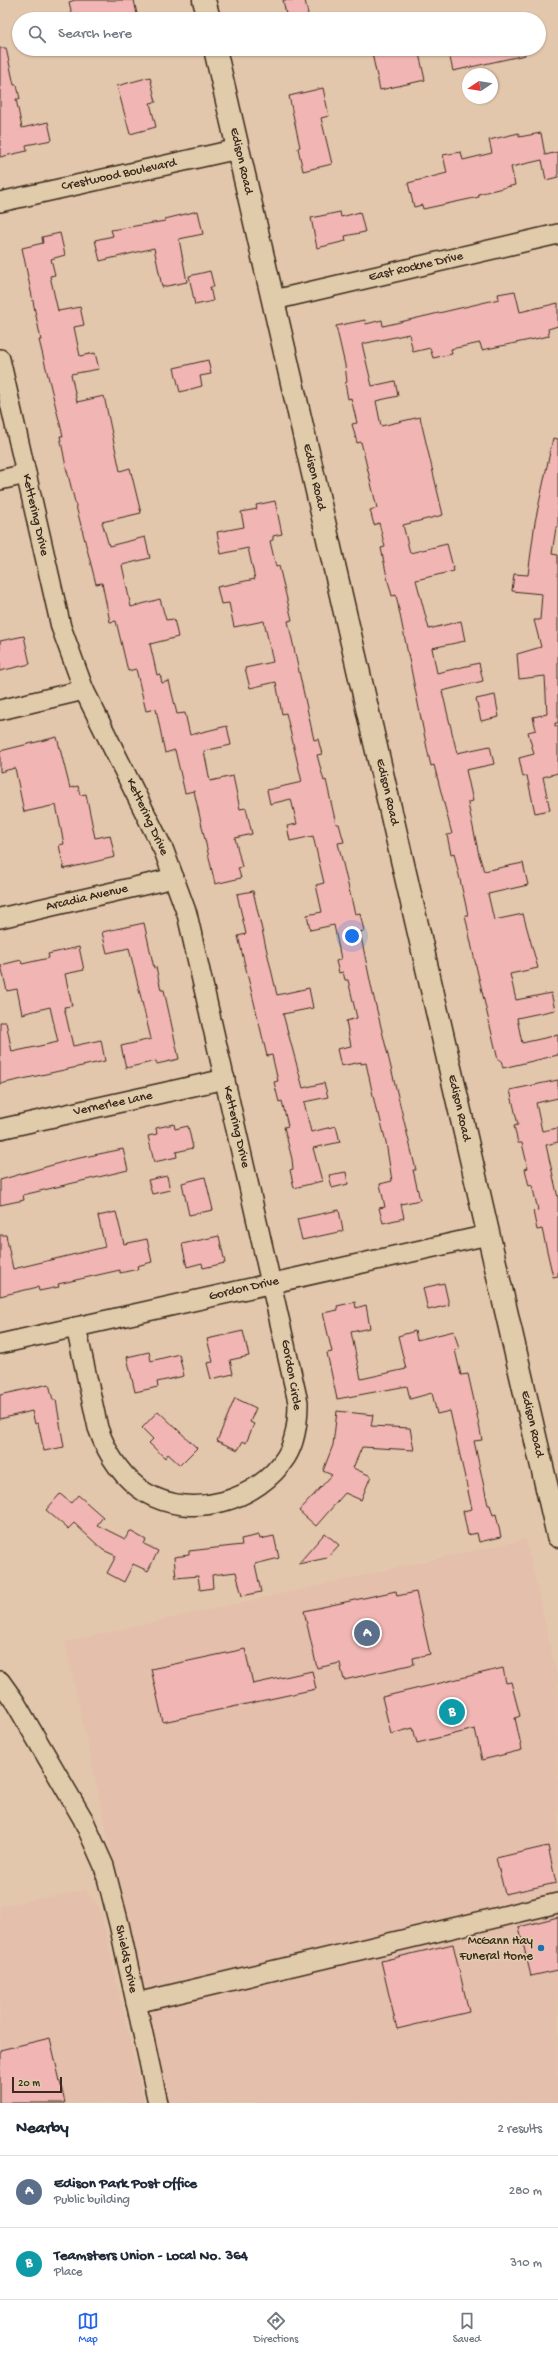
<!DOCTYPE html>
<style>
:root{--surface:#fff;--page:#f2f2f3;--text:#1f2937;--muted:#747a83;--line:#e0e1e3;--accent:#2563eb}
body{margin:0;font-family:"Gochi Hand",sans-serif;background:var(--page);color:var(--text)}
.compass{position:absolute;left:462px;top:68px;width:36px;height:36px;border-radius:50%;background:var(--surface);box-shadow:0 1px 3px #0004;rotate:258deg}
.scale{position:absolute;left:12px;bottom:10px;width:50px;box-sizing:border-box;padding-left:4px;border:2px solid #3b2a1e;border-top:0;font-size:11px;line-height:14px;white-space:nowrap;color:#3b2a1e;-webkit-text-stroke:3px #e0cbaa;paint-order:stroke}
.you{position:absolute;left:352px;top:936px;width:14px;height:14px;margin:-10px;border:3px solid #fff;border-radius:50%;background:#1a73e8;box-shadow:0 0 0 6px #1a73e833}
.badge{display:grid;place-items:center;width:26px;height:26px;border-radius:50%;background:var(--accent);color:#fff;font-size:13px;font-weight:700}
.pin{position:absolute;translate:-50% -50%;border:2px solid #fff;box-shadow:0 1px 4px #0006}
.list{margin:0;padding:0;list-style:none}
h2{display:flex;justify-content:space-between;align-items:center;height:52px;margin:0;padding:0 16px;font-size:17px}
h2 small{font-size:13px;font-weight:400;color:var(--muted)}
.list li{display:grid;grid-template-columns:26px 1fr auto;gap:12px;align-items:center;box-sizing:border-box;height:72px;padding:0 16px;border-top:1px solid var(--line)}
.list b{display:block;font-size:15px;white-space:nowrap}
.list p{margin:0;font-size:13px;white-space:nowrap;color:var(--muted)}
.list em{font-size:13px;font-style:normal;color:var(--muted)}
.icon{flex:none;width:22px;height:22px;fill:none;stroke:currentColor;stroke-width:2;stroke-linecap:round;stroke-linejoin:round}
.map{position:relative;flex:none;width:558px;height:2103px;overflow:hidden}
.search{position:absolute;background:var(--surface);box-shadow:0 1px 3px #0004;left:12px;right:12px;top:12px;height:44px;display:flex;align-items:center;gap:10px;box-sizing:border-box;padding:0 14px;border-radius:22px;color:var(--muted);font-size:15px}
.sheet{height:196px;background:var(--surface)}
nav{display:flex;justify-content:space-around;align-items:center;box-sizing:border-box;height:56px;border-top:1px solid var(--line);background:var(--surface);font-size:11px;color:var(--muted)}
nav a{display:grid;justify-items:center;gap:2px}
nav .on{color:var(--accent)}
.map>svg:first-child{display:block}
.built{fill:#e4bfab}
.building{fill:#f1b6b3;stroke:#3b2a1e}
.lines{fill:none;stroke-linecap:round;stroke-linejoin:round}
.minor-casing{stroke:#3b2a1e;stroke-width:22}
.major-casing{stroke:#3b2a1e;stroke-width:25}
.minor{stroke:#e0cbaa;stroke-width:19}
.major{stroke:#e0cbaa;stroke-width:22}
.poi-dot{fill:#1f6fb2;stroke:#e0cbaa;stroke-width:1.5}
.labels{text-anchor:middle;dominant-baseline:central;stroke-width:3.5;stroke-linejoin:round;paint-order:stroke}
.street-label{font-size:13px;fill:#3b2a1e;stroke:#e0cbaa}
.poi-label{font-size:13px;fill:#3b2a1e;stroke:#e0cbaa;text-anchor:end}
</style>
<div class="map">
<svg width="558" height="2103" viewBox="0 0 558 2103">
<rect width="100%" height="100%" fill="#e3c7ac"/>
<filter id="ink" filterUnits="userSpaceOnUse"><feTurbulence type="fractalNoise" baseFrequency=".025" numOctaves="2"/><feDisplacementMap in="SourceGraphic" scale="8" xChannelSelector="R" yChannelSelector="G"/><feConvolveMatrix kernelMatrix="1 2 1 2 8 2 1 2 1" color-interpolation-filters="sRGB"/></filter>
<g filter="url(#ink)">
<g class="built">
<path d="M 526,1539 L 558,1680 L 558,2103 L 167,2103 L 65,1642 Z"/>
<path d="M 85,1890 L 100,1908 L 144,2103 L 0,2103 L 0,1906 Z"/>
</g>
<g class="building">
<path d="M 75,0 L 134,0 L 138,19 L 73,19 L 69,2 Z"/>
<path d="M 283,0 L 305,0 L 309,19 L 287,19 Z"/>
<path d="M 0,48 L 6,48 L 14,85 L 17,85 L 20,99 L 16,99 L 22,128 L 48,122 L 52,140 L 26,145 L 27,151 L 0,157 Z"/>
<path d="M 371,49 L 418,49 L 425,80 L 380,90 Z"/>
<path d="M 448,49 L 524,49 L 525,55 L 453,71 Z"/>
<path d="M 150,77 L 156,102 L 150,103 L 156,127 L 130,134 L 117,86 Z"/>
<path d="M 323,88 L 329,116 L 321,118 L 332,164 L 303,171 L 298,148 L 300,147 L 289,96 Z"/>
<path d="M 519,133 L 519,137 L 541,133 L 545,155 L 558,152 L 558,177 L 546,180 L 542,160 L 511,167 L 515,185 L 478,194 L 479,197 L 423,209 L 422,205 L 414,207 L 408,183 L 447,173 L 443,155 L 461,152 L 463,160 L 492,153 L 489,140 Z"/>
<path d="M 198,211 L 203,234 L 179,239 L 187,282 L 162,287 L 154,248 L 100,261 L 95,240 L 113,236 L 111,230 L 165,221 L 165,219 Z"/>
<path d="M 340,212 L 341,217 L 360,212 L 365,232 L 345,236 L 346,241 L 317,248 L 311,218 Z"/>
<path d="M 60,233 L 65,255 L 51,259 L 55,275 L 50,276 L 58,311 L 80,307 L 84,325 L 74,327 L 80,356 L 95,353 L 99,369 L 71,374 L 77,402 L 104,396 L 120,471 L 130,468 L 141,513 L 102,522 L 109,546 L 145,537 L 150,558 L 122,565 L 131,607 L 160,599 L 166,620 L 174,619 L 178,637 L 150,644 L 157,675 L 160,674 L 162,683 L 169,681 L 177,714 L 185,713 L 190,735 L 227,726 L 231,745 L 204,751 L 210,781 L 233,776 L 240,809 L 246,808 L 252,834 L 235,838 L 242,867 L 238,868 L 241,878 L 215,884 L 194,791 L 185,793 L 175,750 L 165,753 L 156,709 L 146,711 L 136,669 L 128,671 L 116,621 L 110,622 L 102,583 L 96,584 L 66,467 L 60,436 L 63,436 L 39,340 L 41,340 L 22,248 L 43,243 L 42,237 Z"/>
<path d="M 210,271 L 214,287 L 210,287 L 213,301 L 195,305 L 189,276 Z"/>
<path d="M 515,291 L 520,312 L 558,303 L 558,326 L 548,329 L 549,336 L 482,350 L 480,343 L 451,349 L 452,354 L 433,358 L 430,348 L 413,352 L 409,334 L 362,344 L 372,386 L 395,381 L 398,396 L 376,401 L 381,426 L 420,417 L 443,515 L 403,525 L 410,553 L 447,544 L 454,571 L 416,580 L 429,629 L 461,621 L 465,641 L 432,648 L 437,673 L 479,663 L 483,681 L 442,691 L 457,753 L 490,746 L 494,764 L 466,770 L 473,801 L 468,802 L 468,804 L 479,855 L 484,871 L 523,863 L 528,885 L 488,894 L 494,920 L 523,914 L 538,968 L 510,974 L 516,1000 L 551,993 L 555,1010 L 517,1018 L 522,1043 L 558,1035 L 558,1055 L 503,1068 L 501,1060 L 498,1060 L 474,957 L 465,915 L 468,915 L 454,853 L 451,854 L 447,835 L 452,834 L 434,765 L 431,766 L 428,753 L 396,595 L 392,596 L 387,577 L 381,548 L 385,547 L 379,523 L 374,525 L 370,510 L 377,508 L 361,442 L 357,443 L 352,424 L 357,423 L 351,398 L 348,399 L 345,383 L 347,382 L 345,365 L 336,326 L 365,320 L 366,324 L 382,320 L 383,326 L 499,299 L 498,294 Z"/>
<path d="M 208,360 L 211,374 L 200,376 L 202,386 L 180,392 L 174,368 Z"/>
<path d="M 553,438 L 558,439 L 558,527 L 556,527 L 552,554 L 558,555 L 558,723 L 555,723 L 555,726 L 558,726 L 558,773 L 543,777 L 550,810 L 535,813 L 527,776 L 523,777 L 519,758 L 534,754 L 528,732 L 536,730 L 533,717 L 547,714 L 545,676 L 519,679 L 517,654 L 541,647 L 534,620 L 540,620 L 542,594 L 512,591 L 514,574 L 528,575 L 535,522 Z"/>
<path d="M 275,501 L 282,534 L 273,536 L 273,540 L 270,541 L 276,567 L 279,566 L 292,620 L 288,621 L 314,740 L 318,739 L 322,754 L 317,755 L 324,781 L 326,780 L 336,824 L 339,824 L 344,842 L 338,843 L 355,914 L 360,913 L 364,931 L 360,932 L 372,990 L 416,1170 L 413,1170 L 420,1200 L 401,1204 L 404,1218 L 383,1223 L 379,1208 L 385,1207 L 380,1184 L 392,1181 L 386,1142 L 379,1114 L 377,1114 L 366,1063 L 361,1064 L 361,1062 L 341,1066 L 337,1049 L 351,1046 L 346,1021 L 357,1018 L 348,980 L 345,980 L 343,972 L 339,973 L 336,961 L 341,959 L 334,925 L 310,930 L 307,915 L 322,912 L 316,885 L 324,883 L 313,836 L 290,841 L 287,826 L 297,824 L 291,799 L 270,804 L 267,790 L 302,782 L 286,713 L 282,714 L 276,682 L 250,688 L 245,668 L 273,662 L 264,621 L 234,627 L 229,603 L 221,604 L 217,587 L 255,579 L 248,548 L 221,554 L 217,532 L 244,527 L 241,512 L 257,509 L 256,505 Z"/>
<path d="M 24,636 L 30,664 L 0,671 L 0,641 Z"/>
<path d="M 495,695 L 499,717 L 481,721 L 476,699 Z"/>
<path d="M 57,737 L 70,788 L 78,786 L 80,795 L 86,794 L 95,838 L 110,835 L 115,857 L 64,869 L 59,845 L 64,844 L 56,805 L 24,812 L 15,768 L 0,772 L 0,751 Z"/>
<path d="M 253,891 L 277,995 L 309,988 L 313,1008 L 283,1014 L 303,1088 L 324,1083 L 328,1097 L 304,1102 L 311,1132 L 336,1126 L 340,1142 L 313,1148 L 322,1181 L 294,1188 L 290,1170 L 293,1169 L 292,1159 L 284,1127 L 288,1126 L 282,1101 L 279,1102 L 274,1082 L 278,1081 L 272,1055 L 267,1056 L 238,936 L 246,934 L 237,894 Z"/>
<path d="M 144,923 L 154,968 L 156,967 L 161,990 L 164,990 L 179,1059 L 157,1064 L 156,1061 L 126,1068 L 121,1046 L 151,1039 L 129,948 L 107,953 L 102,932 Z"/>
<path d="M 79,947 L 84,970 L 65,974 L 72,1006 L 64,1007 L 73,1046 L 101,1040 L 105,1061 L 0,1084 L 0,1022 L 6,1022 L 12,1052 L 58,1042 L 50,1007 L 22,1014 L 17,989 L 7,991 L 1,965 L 21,960 L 22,964 L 49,958 L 48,954 Z"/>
<path d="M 558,1080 L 558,1098 L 536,1103 L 542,1131 L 558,1128 L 558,1142 L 546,1145 L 558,1198 L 558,1276 L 553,1277 L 542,1229 L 537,1230 L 533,1211 L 538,1210 L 532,1185 L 529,1186 L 525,1169 L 528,1168 L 522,1143 L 518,1143 L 514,1126 L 518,1125 L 510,1090 Z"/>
<path d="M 174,1124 L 175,1129 L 188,1126 L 193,1148 L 176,1152 L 177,1157 L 154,1162 L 148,1136 L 157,1134 L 156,1128 Z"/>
<path d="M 123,1149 L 128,1170 L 23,1195 L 24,1200 L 0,1205 L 0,1180 L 70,1160 Z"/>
<path d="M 346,1172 L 348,1184 L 332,1188 L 329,1175 Z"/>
<path d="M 167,1176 L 170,1190 L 152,1194 L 148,1180 Z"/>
<path d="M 205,1177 L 213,1210 L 189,1215 L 182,1183 Z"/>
<path d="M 339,1210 L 343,1231 L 302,1240 L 297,1219 Z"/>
<path d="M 116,1212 L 124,1244 L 147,1239 L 152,1262 L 137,1266 L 138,1269 L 120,1273 L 120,1270 L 58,1284 L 59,1287 L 39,1291 L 38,1287 L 0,1296 L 0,1235 L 6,1235 L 13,1269 L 105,1247 L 98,1216 Z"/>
<path d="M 219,1236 L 225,1263 L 203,1268 L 202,1263 L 187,1267 L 182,1244 Z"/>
<path d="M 444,1283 L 449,1305 L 428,1310 L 423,1288 Z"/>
<path d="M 355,1302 L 356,1308 L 366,1305 L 370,1328 L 351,1332 L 361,1379 L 406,1369 L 398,1336 L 415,1331 L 417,1340 L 454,1331 L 459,1349 L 455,1350 L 461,1375 L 468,1374 L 475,1405 L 482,1440 L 474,1441 L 488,1505 L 490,1505 L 493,1515 L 496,1514 L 501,1537 L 479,1542 L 477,1533 L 468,1535 L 463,1511 L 472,1509 L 450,1411 L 437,1414 L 432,1393 L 410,1399 L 407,1386 L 337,1399 L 327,1353 L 332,1352 L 323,1313 L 338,1310 L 337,1306 Z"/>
<path d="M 243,1331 L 249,1356 L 230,1360 L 233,1374 L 211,1379 L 207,1363 L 213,1362 L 207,1339 Z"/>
<path d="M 149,1352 L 151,1361 L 179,1354 L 184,1376 L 157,1382 L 158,1387 L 135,1392 L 127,1357 Z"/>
<path d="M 49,1384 L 53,1400 L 56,1400 L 64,1447 L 44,1451 L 38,1423 L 35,1424 L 32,1411 L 0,1419 L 0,1395 Z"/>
<path d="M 235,1398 L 256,1408 L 250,1422 L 254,1424 L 246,1443 L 243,1441 L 238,1450 L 217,1441 Z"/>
<path d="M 158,1411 L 197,1448 L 180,1465 L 168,1454 L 165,1458 L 149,1443 L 153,1439 L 142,1428 Z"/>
<path d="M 337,1411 L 373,1415 L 371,1426 L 410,1428 L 414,1450 L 362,1447 L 353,1468 L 371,1476 L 361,1500 L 345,1493 L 316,1526 L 299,1511 L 332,1475 L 323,1471 L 333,1445 Z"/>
<path d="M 60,1494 L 71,1503 L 78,1495 L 103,1517 L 97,1525 L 125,1539 L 130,1531 L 146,1540 L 144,1544 L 158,1551 L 148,1571 L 133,1564 L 124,1582 L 107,1573 L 116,1556 L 103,1550 L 74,1523 L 68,1529 L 46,1510 Z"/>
<path d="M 325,1533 L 339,1545 L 327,1558 L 298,1564 Z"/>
<path d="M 259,1535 L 260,1539 L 274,1536 L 279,1558 L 255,1564 L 261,1592 L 242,1596 L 236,1572 L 212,1575 L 213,1588 L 200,1590 L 198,1576 L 176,1578 L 174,1557 L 189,1555 L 189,1551 L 242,1545 L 241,1539 Z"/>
<path d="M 396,1591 L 397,1596 L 416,1592 L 430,1654 L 413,1658 L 414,1664 L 344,1680 L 340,1663 L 317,1668 L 304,1611 Z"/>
<path d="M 245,1649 L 253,1684 L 312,1671 L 316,1689 L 163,1722 L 151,1669 Z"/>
<path d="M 503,1668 L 506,1683 L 511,1682 L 520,1716 L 515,1718 L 522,1750 L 482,1760 L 475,1729 L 417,1743 L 413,1728 L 391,1734 L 382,1697 Z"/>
<path d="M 548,1846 L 556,1883 L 505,1894 L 496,1858 Z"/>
<path d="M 558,1917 L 558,1970 L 531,1976 L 519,1927 Z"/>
<path d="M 453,1944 L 469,2012 L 397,2029 L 381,1961 Z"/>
<path d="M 50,2038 L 65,2103 L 0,2103 L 0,2050 Z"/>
</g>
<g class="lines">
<defs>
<g id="minor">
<path d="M 0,202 L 238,149"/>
<path d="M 274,300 L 558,234"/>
<path d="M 0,359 L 61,627 L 84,690 L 164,851 L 187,914 L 298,1402 C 298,1421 296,1441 286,1457 C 258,1501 192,1520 146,1493 C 122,1478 107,1454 98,1428 L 76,1327"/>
<path d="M 0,480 L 26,474"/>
<path d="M 0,710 L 84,690"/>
<path d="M 0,918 L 174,878"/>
<path d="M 0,1129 L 225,1079"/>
<path d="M 0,1344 L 488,1235"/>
<path d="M 0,1681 L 15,1702 L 83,1819 L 104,1866 L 119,1924 L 158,2103"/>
<path d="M 136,2003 L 558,1903"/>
</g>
<g id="major">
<path d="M 204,0 L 209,19"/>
<path d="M 215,49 L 558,1536"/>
</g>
</defs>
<use href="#minor" class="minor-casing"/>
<use href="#major" class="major-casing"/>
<use href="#minor" class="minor"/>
<use href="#major" class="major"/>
</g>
</g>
<circle class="poi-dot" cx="541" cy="1948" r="4"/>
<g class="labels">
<g class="street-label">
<text transform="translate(241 161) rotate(77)">Edison Road</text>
<text transform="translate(119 175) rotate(-12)">Crestwood Boulevard</text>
<text transform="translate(416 267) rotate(-13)">East Rockne Drive</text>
<text transform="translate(314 477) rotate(77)">Edison Road</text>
<text transform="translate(35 515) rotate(77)">Kettering Drive</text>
<text transform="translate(387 792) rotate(77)">Edison Road</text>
<text transform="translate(147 817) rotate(65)">Kettering Drive</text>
<text transform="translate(87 898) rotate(-13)">Arcadia Avenue</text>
<text transform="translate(113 1104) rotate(-12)">Vernerlee Lane</text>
<text transform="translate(459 1108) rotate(77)">Edison Road</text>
<text transform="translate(236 1127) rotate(77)">Kettering Drive</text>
<text transform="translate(244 1289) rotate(-13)">Gordon Drive</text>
<text transform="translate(291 1375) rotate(80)">Gordon Circle</text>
<text transform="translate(532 1424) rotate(77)">Edison Road</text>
<text transform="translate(126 1959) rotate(78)">Shields Drive</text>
</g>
<g class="poi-label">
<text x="533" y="1941">McGann Hay<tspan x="533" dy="15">Funeral Home</tspan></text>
</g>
</g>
</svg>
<svg class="compass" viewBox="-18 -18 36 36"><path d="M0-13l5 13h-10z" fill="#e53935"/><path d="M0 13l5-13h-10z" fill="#747a83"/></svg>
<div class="scale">20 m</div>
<div class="you"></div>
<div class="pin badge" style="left:367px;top:1633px;background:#5c6f8a">A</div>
<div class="pin badge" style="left:452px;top:1712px;background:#0f9aa8">B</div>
<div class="search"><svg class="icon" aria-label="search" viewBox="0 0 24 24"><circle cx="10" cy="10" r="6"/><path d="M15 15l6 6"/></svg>Search here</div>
</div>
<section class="sheet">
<h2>Nearby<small>2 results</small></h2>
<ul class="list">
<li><span class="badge" style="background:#5c6f8a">A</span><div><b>Edison Park Post Office</b><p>Public building</p></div><em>280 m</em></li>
<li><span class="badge" style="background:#0f9aa8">B</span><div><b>Teamsters Union - Local No. 364</b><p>Place</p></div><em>310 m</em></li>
</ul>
</section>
<nav>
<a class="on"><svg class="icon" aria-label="map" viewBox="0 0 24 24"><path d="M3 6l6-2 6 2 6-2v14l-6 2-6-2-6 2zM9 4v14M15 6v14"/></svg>Map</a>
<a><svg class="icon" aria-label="directions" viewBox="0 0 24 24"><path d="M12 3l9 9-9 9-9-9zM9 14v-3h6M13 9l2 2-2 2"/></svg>Directions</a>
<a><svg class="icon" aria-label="saved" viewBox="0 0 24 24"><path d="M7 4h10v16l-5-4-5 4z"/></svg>Saved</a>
</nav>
